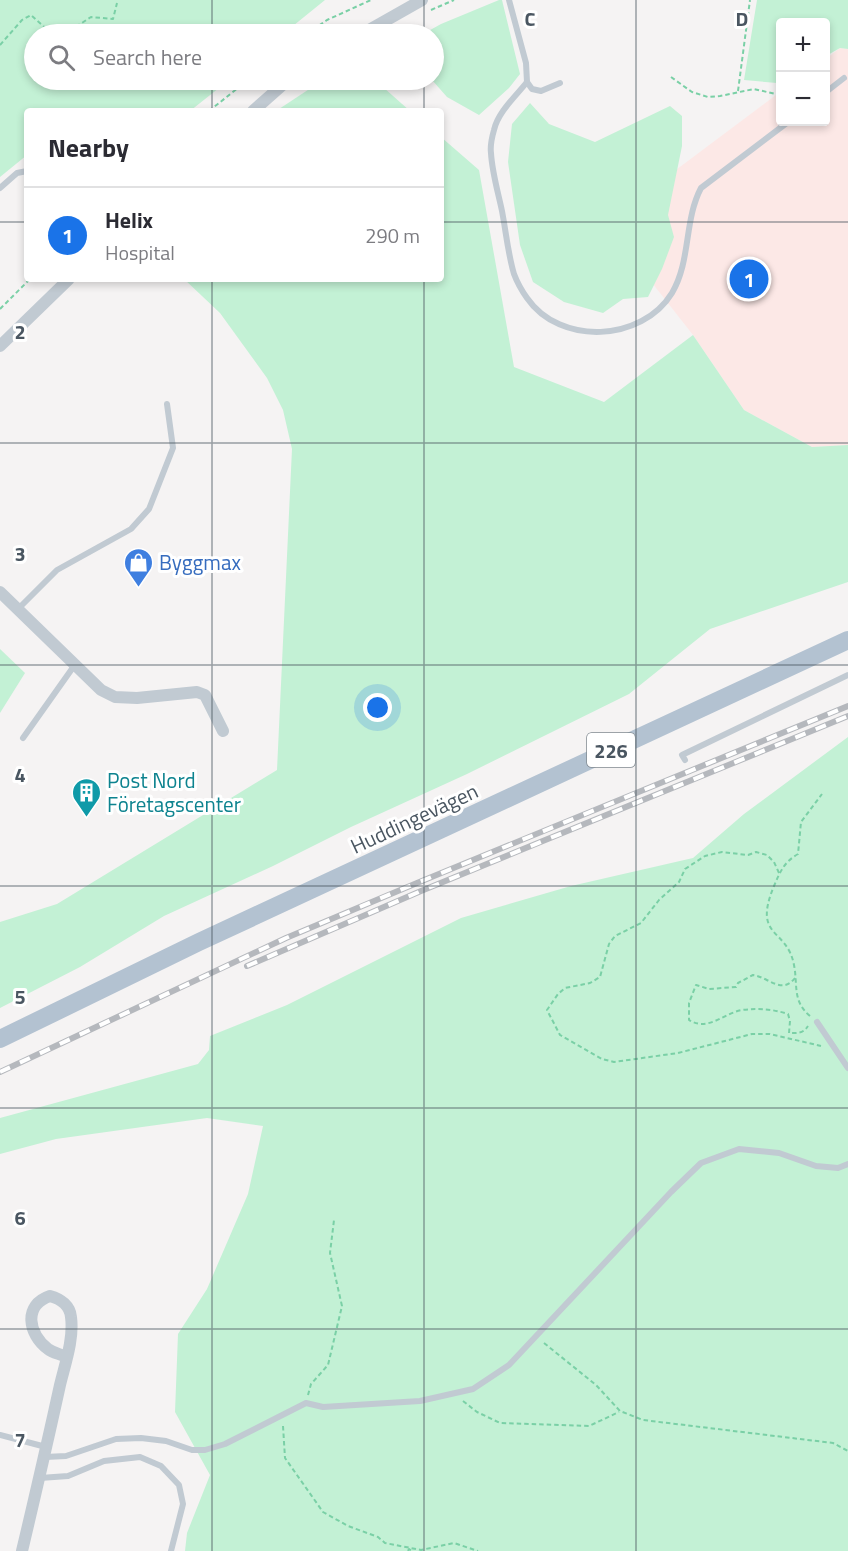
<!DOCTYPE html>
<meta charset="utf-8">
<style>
:root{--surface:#fff;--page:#f7f7f7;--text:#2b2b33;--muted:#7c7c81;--line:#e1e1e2;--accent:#1a73e8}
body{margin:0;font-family:"Titillium Web",sans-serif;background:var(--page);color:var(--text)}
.controls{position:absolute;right:18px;top:18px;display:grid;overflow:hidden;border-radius:6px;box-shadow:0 3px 9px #0003}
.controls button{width:54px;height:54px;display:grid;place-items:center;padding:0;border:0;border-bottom:2px solid var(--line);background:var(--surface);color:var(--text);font:30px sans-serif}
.you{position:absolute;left:378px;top:708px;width:21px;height:21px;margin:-15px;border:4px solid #fff;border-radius:50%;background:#1a73e8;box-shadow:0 0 0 9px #1a73e833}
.badge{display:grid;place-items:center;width:39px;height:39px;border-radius:50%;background:var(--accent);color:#fff;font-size:20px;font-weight:700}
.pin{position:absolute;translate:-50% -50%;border:3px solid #fff;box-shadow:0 2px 6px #0006}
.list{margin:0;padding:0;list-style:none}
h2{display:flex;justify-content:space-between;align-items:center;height:78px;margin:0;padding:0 24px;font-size:26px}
h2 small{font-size:20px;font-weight:400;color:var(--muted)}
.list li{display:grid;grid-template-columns:39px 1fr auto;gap:18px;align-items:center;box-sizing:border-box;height:96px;padding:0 24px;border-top:2px solid var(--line)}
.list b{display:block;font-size:22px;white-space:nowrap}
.list p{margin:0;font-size:20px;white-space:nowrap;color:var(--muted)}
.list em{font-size:20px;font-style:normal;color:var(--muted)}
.icon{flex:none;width:33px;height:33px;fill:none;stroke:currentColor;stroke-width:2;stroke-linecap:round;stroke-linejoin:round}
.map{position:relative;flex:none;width:848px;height:1551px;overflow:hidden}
.search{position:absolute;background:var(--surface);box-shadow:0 3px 9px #0003;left:24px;top:24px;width:420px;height:66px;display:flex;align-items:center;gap:15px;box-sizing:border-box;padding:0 21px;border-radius:33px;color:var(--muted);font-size:22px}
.panel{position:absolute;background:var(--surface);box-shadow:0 3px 9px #0003;left:24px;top:108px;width:420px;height:174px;border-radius:6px}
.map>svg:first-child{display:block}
.medical{fill:#fce8e6}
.green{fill:#c3f1d5}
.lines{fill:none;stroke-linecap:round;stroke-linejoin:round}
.path{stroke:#7ad0a6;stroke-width:2;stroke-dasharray:4.5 3;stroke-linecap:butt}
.lane{stroke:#c1cad2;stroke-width:6}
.street{stroke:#c1cad2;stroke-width:12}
.primary{stroke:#b3c2d1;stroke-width:18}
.rail-casing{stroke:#b5b8bd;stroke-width:6}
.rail{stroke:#fff;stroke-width:4;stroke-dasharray:11;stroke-linecap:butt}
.grid{fill:none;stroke:#4a5661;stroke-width:1.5;stroke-opacity:0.55}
.labels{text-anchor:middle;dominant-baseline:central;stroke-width:6;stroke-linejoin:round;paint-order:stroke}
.shield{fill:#fff;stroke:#808990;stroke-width:1.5}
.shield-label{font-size:20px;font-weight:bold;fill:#4a5661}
.shop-label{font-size:21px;fill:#366cbe;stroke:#fff;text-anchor:start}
.culture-label{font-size:21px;fill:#0d838f;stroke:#fff;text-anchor:start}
.street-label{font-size:21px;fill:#4a5661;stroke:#fff}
.grid-label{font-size:20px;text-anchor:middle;font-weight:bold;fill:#4a5661;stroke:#fff;stroke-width:6;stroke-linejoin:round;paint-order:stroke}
</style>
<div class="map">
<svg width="848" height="1551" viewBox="0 0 848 1551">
<rect width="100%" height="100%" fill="#f5f3f3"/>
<path class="medical" d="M 840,48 L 848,49 L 848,445 L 812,447 L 744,410 L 693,335 L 605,223 L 780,92 L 780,122 L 826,122 L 826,59 Z"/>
<g class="green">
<path d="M 0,0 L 325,0 L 283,34 L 34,34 L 34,80 L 229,80 L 190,111 L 27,111 L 27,155 L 0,177 Z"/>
<path d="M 499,0 L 502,0 L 520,74 L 509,88 L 479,115 L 447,97 L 432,80 L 434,80 L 434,34 L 423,34 L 441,24 Z"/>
<path d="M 757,0 L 848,0 L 848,49 L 840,48 L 826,56 L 826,22 L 780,22 L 780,81 L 777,83 L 744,80 Z"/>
<path d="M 323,80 L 375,80 L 410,111 L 276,111 Z"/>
<path d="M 530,103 L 549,124 L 595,142 L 670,106 L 682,116 L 682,146 L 668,215 L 674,237 L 662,269 L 648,297 L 623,299 L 603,313 L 564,302 L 533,282 L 520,245 L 508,162 L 512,124 Z"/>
<path d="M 441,137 L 479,170 L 514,367 L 604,402 L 693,335 L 744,410 L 812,447 L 848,445 L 848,582 L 710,629 L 629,694 L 467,774 L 351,827 L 273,866 L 164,916 L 80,967 L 0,1008 L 0,922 L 57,904 L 277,770 L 292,449 L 283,410 L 267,378 L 220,313 L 184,279 L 441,279 Z"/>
<path d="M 0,649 L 25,673 L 0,713 Z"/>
<path d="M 848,737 L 848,1551 L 185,1551 L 187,1533 L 210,1475 L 175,1412 L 178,1334 L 207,1289 L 248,1194 L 263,1126 L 207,1118 L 56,1139 L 0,1154 L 0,1118 L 198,1064 L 209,1050 L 210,1036 L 287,1005 L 461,918 L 571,886 L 693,858 L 744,814 Z"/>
</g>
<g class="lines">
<g class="path">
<path d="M 431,10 L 454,0"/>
<path d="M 307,34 L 327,20 L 371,0"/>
<path d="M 0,45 L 22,20 L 31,15 L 52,34 L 68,32 L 91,17 L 113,19 L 117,3"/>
<path d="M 671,77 L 692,92 L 708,97 L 720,96 L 754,89 L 780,95"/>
<path d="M 300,84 L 306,80"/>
<path d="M 738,91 L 750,0"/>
<path d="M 209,111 L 248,80"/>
<path d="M 0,309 L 30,279"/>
<path d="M 779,873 L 774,862 L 767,855 L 756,852 L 748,855 L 722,852 L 705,856 L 685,869 L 679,882 L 659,900 L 641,923 L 615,936 L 609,944 L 600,977 L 590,983 L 565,988 L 558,994 L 547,1010 L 560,1035 L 602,1059 L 614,1062 L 678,1053 L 752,1034 L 770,1034 L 821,1046"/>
<path d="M 795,978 C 782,995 768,977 753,975 L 738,983 L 736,987 L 709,989 L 696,985 L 689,1003 L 689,1020 C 708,1032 724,1013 742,1010 C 759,1008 772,1009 788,1014 L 790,1021 L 789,1033 C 797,1033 803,1034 808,1026"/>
<path d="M 810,1016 C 792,1001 798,985 794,965 C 787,927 752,939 774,886 C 780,872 784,862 798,854 L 801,822 L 822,794"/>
<path d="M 544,1343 L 596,1385 L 620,1411 L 643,1420 L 833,1443 L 848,1451"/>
<path d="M 308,1395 L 311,1384 L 328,1365 L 342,1306 L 330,1253 L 334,1220"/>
<path d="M 463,1401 L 477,1412 L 500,1423 L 589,1426 L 619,1412"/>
<path d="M 283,1426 L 285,1458 L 323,1512 L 348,1526 L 378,1537 L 385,1543 L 421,1550 L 454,1543 L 478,1551"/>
<path d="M 408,1551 L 409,1549 L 412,1551"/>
</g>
<g class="lane">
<path d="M 509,0 L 526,63 L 527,82 C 516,96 498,112 494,130 C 492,137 490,146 491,153 C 492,172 498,192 502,211 C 506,232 508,254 514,274 C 517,282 522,291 527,298 C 560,346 642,342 672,293 C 691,261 684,220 701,188 L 788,122"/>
<path d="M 527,82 L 532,89 L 541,91 L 560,83"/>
<path d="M 826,92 L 844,78"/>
<path d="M 0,188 L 17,173 L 27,171"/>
<path d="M 17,610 L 57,570 L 131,529 L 149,509 L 173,448 L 167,404"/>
<path d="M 23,738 L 74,666"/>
<path d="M 685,760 L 682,755 L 848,675"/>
<path d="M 817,1022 L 848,1068"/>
<path d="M 0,1435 L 46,1447"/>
<path d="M 45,1457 L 66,1456 L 116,1439 L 141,1438 L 166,1441 L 192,1450 L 205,1450 L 225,1444 L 306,1403 L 323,1407 L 420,1401 L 473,1389 L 509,1365 L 671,1192 L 701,1163 L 739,1149 L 779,1153 L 816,1166 L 838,1168 L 848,1164"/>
<path d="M 40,1478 L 68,1476 L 104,1461 L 140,1457 L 161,1466 L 179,1485 L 183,1504 L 171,1551"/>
</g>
<g class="street">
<path d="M 362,34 L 422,0"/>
<path d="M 253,111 L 288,80"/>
<path d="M 0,346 L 69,279"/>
<path d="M 0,592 L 101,690 L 115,697 L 137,698 L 197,692 L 205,695 L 223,731"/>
<path d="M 22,1551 C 35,1496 48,1440 60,1385 C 65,1364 74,1339 71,1317 C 70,1306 61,1299 50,1296 C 23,1305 28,1334 48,1349 C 53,1353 61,1354 66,1357"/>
</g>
<path class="primary" d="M 0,1039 L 199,942 L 848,640"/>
<defs>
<g id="rail">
<path d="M 247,966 L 421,891 L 848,716"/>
<path d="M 0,1072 L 286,938 L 417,883 L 848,706"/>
</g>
</defs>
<use href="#rail" class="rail-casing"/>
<use href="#rail" class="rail"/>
</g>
<path class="grid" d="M 212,0 L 212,34M 424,0 L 424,34M 636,0 L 636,1551M 212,80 L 212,111M 424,80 L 424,111M 0,222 L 27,222M 441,222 L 848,222M 212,279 L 212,1551M 424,279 L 424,1551M 0,443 L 848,443M 0,665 L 848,665M 0,886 L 848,886M 0,1108 L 848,1108M 0,1329 L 848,1329"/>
<defs>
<symbol id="shop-pin" viewBox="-11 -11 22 30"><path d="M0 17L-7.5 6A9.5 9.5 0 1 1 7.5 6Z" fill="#3f7fe0" stroke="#fff"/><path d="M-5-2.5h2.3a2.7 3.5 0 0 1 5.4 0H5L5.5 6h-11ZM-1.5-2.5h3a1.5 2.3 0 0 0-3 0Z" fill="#fff"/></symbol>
<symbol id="building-pin" viewBox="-11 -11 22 30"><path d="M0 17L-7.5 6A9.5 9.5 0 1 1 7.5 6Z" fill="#0f9aa8" stroke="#fff"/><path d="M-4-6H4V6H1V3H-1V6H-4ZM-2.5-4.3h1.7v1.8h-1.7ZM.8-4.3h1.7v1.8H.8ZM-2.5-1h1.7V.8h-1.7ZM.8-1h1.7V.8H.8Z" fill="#fff"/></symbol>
</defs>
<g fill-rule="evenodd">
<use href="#shop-pin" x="122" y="546" width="33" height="45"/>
<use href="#building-pin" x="70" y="776" width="33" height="45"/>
</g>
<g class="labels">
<rect class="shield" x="587" y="733" width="48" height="34" rx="4.5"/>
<g class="shield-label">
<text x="611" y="750">226</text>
</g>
<g class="shop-label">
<text x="159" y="562">Byggmax</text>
</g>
<g class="culture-label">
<text x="107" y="780">Post Nord<tspan x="107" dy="24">Företagscenter</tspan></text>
</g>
<g class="street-label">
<text transform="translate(414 818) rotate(-25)">Huddingevägen</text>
</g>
</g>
<g class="grid-label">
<text x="530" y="26">C</text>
<text x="742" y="26">D</text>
<text x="20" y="339">2</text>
<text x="20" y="561">3</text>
<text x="20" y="782">4</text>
<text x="20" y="1004">5</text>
<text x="20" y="1225">6</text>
<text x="20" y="1447">7</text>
</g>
</svg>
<div class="controls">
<button>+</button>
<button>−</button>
</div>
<div class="you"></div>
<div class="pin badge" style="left:749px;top:279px">1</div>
<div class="search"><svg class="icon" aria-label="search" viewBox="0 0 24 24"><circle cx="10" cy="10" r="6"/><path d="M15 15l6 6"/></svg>Search here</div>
<section class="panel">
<h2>Nearby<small></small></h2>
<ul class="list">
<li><span class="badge">1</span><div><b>Helix</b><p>Hospital</p></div><em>290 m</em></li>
</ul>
</section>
</div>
